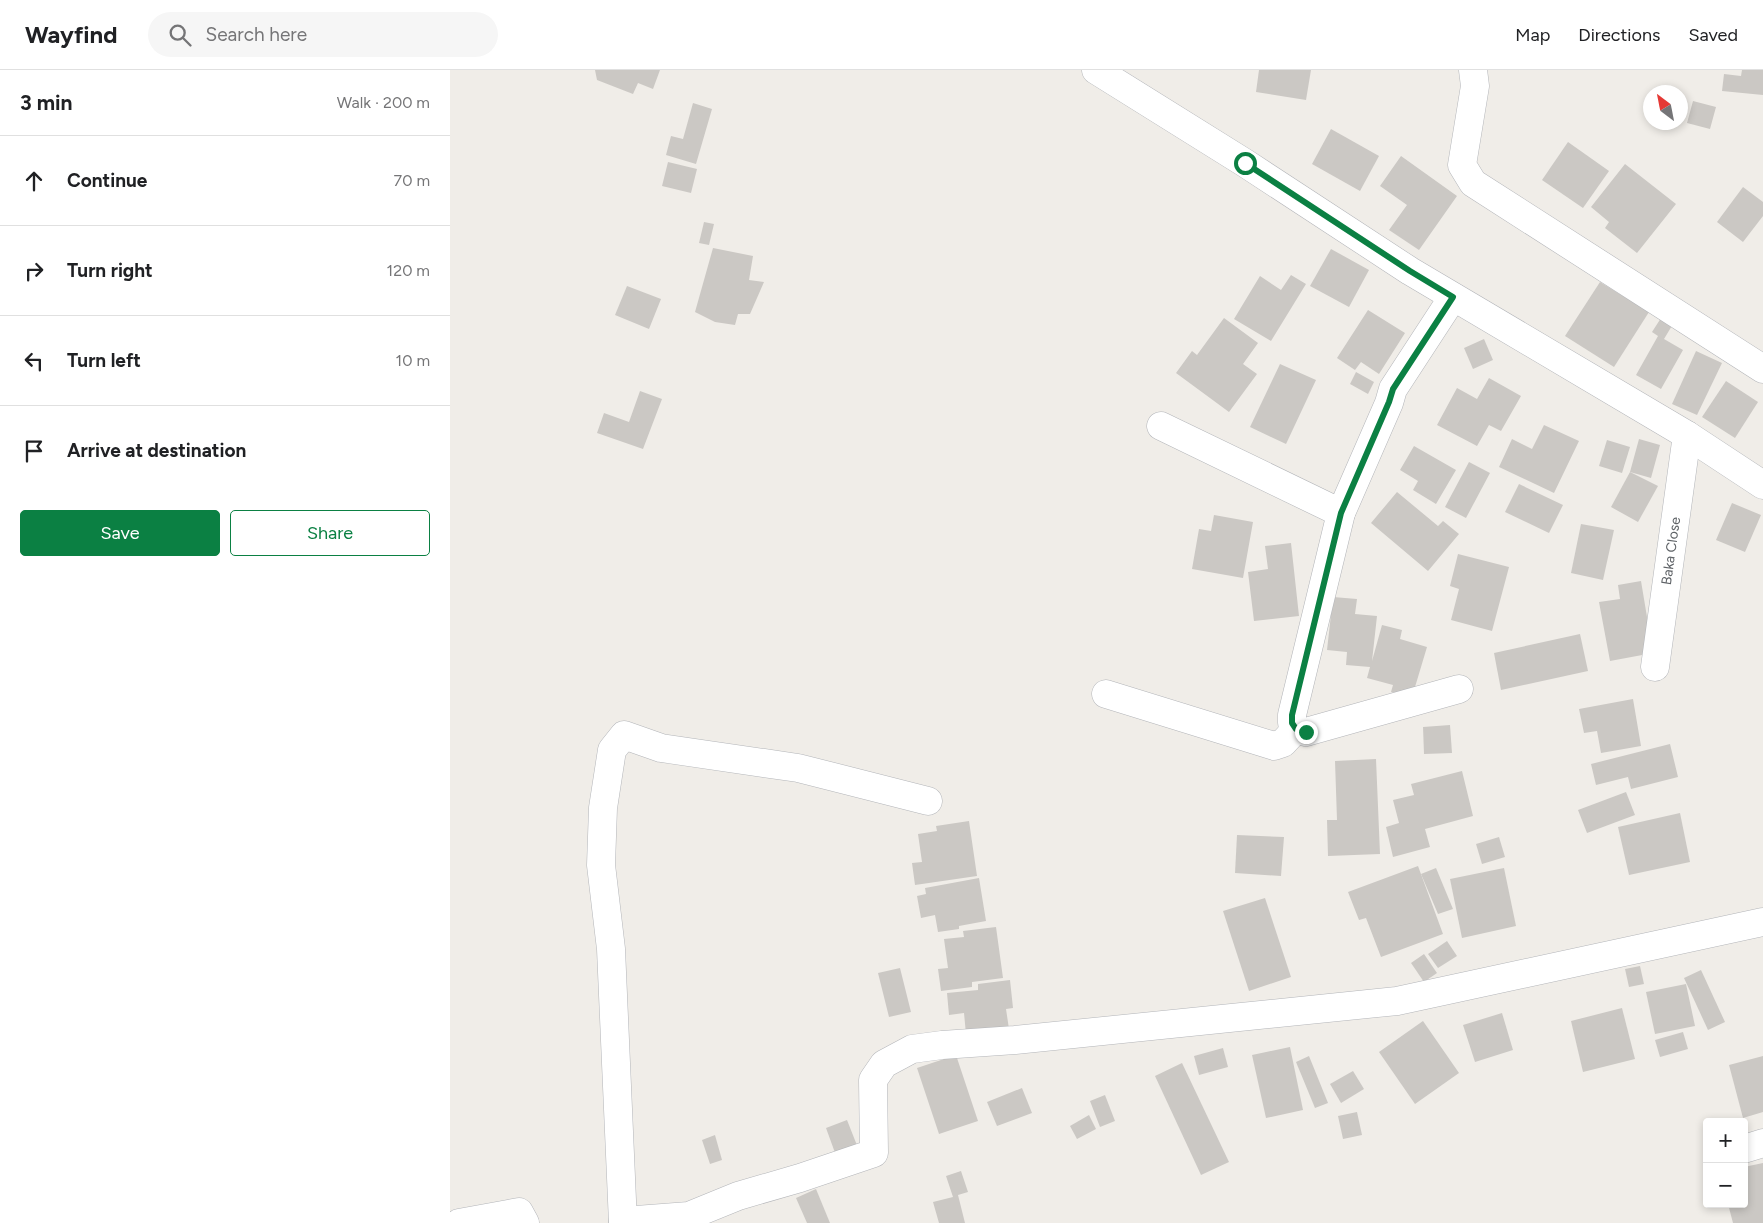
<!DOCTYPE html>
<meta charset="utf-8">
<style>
:root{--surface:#fff;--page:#f6f6f6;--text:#202124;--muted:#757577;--line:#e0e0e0;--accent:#0b8043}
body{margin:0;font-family:Figtree,sans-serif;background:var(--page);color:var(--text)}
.controls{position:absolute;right:15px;bottom:15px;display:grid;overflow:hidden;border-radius:5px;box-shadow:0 2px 8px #0003}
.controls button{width:45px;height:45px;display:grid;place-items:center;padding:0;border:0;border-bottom:1px solid var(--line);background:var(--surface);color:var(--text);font:25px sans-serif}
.compass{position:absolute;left:1193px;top:15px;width:45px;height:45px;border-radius:50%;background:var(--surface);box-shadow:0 2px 8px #0003;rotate:328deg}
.stop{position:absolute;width:15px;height:15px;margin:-11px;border:4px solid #0b8043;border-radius:50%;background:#fff}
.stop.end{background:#0b8043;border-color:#fff;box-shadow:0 1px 5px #0008}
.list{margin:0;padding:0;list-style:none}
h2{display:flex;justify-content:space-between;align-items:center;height:65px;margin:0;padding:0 20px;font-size:21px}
h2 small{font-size:16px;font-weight:400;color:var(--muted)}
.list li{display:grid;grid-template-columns:32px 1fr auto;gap:15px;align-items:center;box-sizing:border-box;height:90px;padding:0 20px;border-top:1px solid var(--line)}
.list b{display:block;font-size:19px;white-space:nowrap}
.list em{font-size:16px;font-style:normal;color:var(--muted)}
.actions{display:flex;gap:10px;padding:15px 20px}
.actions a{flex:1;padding:11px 0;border:1px solid var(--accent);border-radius:5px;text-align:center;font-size:18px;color:var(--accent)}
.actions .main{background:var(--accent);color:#fff}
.icon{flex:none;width:28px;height:28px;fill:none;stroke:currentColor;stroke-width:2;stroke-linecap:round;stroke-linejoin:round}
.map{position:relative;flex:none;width:1313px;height:1153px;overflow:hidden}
header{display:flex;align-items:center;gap:30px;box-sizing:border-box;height:70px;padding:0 25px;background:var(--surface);border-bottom:1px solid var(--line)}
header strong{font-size:24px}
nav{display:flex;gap:28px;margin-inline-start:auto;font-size:18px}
.search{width:350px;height:45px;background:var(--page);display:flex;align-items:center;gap:12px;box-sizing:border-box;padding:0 18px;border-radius:28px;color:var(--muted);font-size:19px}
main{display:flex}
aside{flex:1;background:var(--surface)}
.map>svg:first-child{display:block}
.building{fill:#cbc8c4}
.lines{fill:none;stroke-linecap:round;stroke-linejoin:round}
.street-casing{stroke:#b3b5b9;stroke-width:29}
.street{stroke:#fff;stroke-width:28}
.route{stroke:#0b8043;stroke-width:6}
.labels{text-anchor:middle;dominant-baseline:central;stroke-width:4.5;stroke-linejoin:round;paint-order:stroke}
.street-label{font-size:14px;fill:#5f6367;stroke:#fff}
</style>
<header>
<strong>Wayfind</strong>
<div class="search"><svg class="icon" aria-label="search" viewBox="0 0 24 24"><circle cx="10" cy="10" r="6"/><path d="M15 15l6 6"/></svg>Search here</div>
<nav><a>Map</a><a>Directions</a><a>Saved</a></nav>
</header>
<main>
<aside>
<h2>3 min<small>Walk · 200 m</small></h2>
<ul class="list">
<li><svg class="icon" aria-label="ahead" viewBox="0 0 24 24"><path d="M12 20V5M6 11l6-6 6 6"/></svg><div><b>Continue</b></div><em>70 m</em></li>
<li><svg class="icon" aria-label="right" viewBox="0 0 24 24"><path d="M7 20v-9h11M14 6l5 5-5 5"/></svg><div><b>Turn right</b></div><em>120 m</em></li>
<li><svg class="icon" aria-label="left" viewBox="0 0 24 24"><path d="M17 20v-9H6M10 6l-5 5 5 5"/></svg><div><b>Turn left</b></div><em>10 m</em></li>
<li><svg class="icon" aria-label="arrive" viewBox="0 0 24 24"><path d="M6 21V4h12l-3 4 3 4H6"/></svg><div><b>Arrive at destination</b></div></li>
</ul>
<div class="actions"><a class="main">Save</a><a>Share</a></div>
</aside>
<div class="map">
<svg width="1313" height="1153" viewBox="0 0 1313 1153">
<rect width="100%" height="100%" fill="#f0ede8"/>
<g class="building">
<path d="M 145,0 L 210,0 L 203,19 L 188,13 L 183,24 L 147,10 Z"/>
<path d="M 809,0 L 861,0 L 856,30 L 806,22 Z"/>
<path d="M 1292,0 L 1313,0 L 1313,25 L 1272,21 L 1274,4 L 1291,6 Z"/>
<path d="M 1243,31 L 1266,37 L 1260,59 L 1237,53 Z"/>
<path d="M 243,33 L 262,39 L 246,94 L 216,85 L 221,66 L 233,69 Z"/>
<path d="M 881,59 L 929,86 L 910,121 L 862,94 Z"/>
<path d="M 1118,72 L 1159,101 L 1133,138 L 1092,110 Z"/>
<path d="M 951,86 L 1007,126 L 969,180 L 939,160 L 957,135 L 930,116 Z"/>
<path d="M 218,92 L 247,99 L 241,123 L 212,116 Z"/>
<path d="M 1175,94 L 1226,134 L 1187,183 L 1155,158 L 1159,152 L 1141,137 Z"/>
<path d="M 1293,117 L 1313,132 L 1313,146 L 1293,172 L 1267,152 Z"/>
<path d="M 254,152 L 264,154 L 259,175 L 249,173 Z"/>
<path d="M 263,178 L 303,186 L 299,210 L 314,212 L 300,244 L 288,244 L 285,255 L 265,252 L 245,242 Z"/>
<path d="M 881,179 L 919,200 L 899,237 L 860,216 Z"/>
<path d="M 841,205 L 856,214 L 821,271 L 784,249 L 810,206 L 831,220 Z"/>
<path d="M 1150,212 L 1199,242 L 1164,297 L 1115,266 Z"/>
<path d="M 177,216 L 211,229 L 199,259 L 165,245 Z"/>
<path d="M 918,240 L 955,263 L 929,304 L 911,292 L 905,300 L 887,288 Z"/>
<path d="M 774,248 L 808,273 L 793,294 L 807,304 L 779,342 L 726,303 L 742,281 L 747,285 Z"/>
<path d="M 1211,248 L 1223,254 L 1214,269 L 1233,280 L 1211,319 L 1186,305 L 1208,266 L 1202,262 Z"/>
<path d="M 1034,269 L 1043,290 L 1023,299 L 1014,278 Z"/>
<path d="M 1246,281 L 1272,293 L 1247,345 L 1222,334 Z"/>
<path d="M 830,294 L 866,310 L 836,374 L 800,357 Z"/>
<path d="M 906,302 L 924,312 L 918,324 L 900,314 Z"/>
<path d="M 1039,308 L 1071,326 L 1051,361 L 1039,355 L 1027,376 L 987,355 L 1007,318 L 1027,329 Z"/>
<path d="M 1276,311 L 1308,332 L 1285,368 L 1252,347 Z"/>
<path d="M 190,321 L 212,329 L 193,379 L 147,363 L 154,343 L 179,352 Z"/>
<path d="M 1094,355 L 1129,371 L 1104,423 L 1049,397 L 1062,369 L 1082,379 Z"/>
<path d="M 1189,369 L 1210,375 L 1201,408 L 1180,402 Z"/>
<path d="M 1157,370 L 1180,377 L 1172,403 L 1149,396 Z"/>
<path d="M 964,376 L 1006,400 L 986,434 L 963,420 L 968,411 L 950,400 Z"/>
<path d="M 1019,392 L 1040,403 L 1016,448 L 995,437 Z"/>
<path d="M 1180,402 L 1208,416 L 1188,452 L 1161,437 Z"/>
<path d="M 1069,414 L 1113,435 L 1099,463 L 1055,442 Z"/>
<path d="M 947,422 L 988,456 L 993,451 L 1009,464 L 978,501 L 921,453 Z"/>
<path d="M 1282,433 L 1311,445 L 1295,482 L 1266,470 Z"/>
<path d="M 764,445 L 803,452 L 793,508 L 742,499 L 749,459 L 761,461 Z"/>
<path d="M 1131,454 L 1164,460 L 1153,510 L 1121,503 Z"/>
<path d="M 841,473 L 849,546 L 804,551 L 798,502 L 818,499 L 815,476 Z"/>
<path d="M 1008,484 L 1059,497 L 1042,561 L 1001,550 L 1009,519 L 1000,516 Z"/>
<path d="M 1191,511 L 1203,583 L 1160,591 L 1149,532 L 1170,529 L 1168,515 Z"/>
<path d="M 883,527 L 907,529 L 905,544 L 927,546 L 922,591 L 932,555 L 952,560 L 950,569 L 977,577 L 962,627 L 941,622 L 943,615 L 917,608 L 920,597 L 896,595 L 897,582 L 877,580 Z"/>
<path d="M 1130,564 L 1138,601 L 1051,620 L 1044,583 Z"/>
<path d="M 1183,629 L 1191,676 L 1151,683 L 1147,661 L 1134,663 L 1129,639 Z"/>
<path d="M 1000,655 L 1002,683 L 974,684 L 973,657 Z"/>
<path d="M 1220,674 L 1228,707 L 1181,719 L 1178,707 L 1146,715 L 1141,694 Z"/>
<path d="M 926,689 L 930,784 L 878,786 L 877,750 L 887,750 L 885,691 Z"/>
<path d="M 1012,701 L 1023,746 L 975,759 L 980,777 L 943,787 L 936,757 L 949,753 L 943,730 L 964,725 L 961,714 Z"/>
<path d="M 1176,722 L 1185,745 L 1137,763 L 1128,740 Z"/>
<path d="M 1230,743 L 1240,792 L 1179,805 L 1168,757 Z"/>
<path d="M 519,751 L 527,806 L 465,815 L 462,793 L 472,792 L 468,764 L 487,761 L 486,756 Z"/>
<path d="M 787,765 L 834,767 L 831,806 L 785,803 Z"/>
<path d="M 1049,767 L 1055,787 L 1032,794 L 1026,774 Z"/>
<path d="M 968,796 L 993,864 L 931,887 L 916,848 L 909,850 L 898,822 Z"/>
<path d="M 986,798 L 1003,839 L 988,844 L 971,804 Z"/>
<path d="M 1054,798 L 1066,856 L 1012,868 L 1000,809 Z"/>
<path d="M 529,808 L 536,851 L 509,856 L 509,859 L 488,862 L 485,845 L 471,848 L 467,826 L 476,824 L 475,818 Z"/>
<path d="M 815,828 L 841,907 L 799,921 L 773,841 Z"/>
<path d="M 546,857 L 553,908 L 522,912 L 522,917 L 491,921 L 488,899 L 498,898 L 494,869 L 514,867 L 513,861 Z"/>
<path d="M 997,871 L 1007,886 L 988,898 L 978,884 Z"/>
<path d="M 974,884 L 987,903 L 974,912 L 961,893 Z"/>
<path d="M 1190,896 L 1194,914 L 1179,917 L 1175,899 Z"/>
<path d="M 450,898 L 461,942 L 439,947 L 428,903 Z"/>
<path d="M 1251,900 L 1275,952 L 1258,960 L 1234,908 Z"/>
<path d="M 560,910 L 563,938 L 556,939 L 559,959 L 516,964 L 514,943 L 499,945 L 497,923 L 528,920 L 528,914 Z"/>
<path d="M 1236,914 L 1245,956 L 1205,964 L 1196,922 Z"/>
<path d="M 1172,938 L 1185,989 L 1133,1002 L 1121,951 Z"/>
<path d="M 1052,943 L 1063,980 L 1025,992 L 1013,955 Z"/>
<path d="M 973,951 L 1009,1003 L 965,1034 L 929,982 Z"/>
<path d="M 1233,962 L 1238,979 L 1210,987 L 1205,970 Z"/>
<path d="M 840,977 L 853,1040 L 816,1048 L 802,985 Z"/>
<path d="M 773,978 L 778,997 L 749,1005 L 744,986 Z"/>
<path d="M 506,985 L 528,1051 L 489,1064 L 467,998 Z"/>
<path d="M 859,986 L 878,1033 L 865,1038 L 846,992 Z"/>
<path d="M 1313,986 L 1313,1042 L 1293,1048 L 1279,995 Z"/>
<path d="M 732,993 L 779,1092 L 751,1105 L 705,1006 Z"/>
<path d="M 903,1001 L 914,1019 L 891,1033 L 880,1014 Z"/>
<path d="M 572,1018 L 582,1043 L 547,1056 L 537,1032 Z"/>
<path d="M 655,1025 L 665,1051 L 650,1057 L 640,1031 Z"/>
<path d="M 907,1042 L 912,1065 L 893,1069 L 888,1046 Z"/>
<path d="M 639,1045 L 646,1059 L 627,1069 L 620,1056 Z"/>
<path d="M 397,1050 L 410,1083 L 388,1091 L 376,1058 Z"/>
<path d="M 265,1065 L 272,1090 L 260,1094 L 252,1070 Z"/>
<path d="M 1313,1093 L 1313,1153 L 1283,1153 L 1278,1134 L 1294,1134 L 1294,1097 Z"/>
<path d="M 511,1101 L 518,1122 L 508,1125 L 515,1153 L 489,1153 L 483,1132 L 503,1127 L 496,1106 Z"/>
<path d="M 366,1119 L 380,1153 L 357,1153 L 346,1128 Z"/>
</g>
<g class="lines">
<defs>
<g id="street">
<path d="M 646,0 L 795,93 L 960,201 L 1237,365 L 1313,415"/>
<path d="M 1023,0 L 1025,16 L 1012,95 L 1023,113 L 1313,299"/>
<path d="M 1003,227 L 943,319 L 939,333 L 891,443 L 842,645 L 842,653 L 846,659 L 856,662 L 1009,619"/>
<path d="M 711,356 L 891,443"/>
<path d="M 1205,597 L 1237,365"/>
<path d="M 656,624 L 824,676 L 833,673 L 846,659"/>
<path d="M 1294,1079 L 1313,1073"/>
<path d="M 173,1151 L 239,1146 L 288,1126 L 350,1108 L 424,1083 L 423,1010 L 434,994 L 462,979 L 492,975 L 565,970 L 947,931 L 1313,852"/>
<path d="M 9,1153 L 69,1142 L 75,1153"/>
<path d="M 173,1153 L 161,879 L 151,795 L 153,738 L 162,680 L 174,665 L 211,678 L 348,698 L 478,731"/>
</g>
</defs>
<use href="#street" class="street-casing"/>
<use href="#street" class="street"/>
</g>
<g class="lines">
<path class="route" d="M 795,93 L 960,201 L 1003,227 L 943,319 L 939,332 L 891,443 L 842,645 L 842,653 L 846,659 L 856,662"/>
</g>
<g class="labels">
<g class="street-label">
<text transform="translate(1221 481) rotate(-82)">Baka Close</text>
</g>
</g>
</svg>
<div class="controls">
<button>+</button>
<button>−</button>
</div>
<svg class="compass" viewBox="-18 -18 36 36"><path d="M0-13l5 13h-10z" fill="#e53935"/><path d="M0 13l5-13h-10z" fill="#757577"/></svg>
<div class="stop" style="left:795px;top:93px"></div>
<div class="stop end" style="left:856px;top:662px"></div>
</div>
</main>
